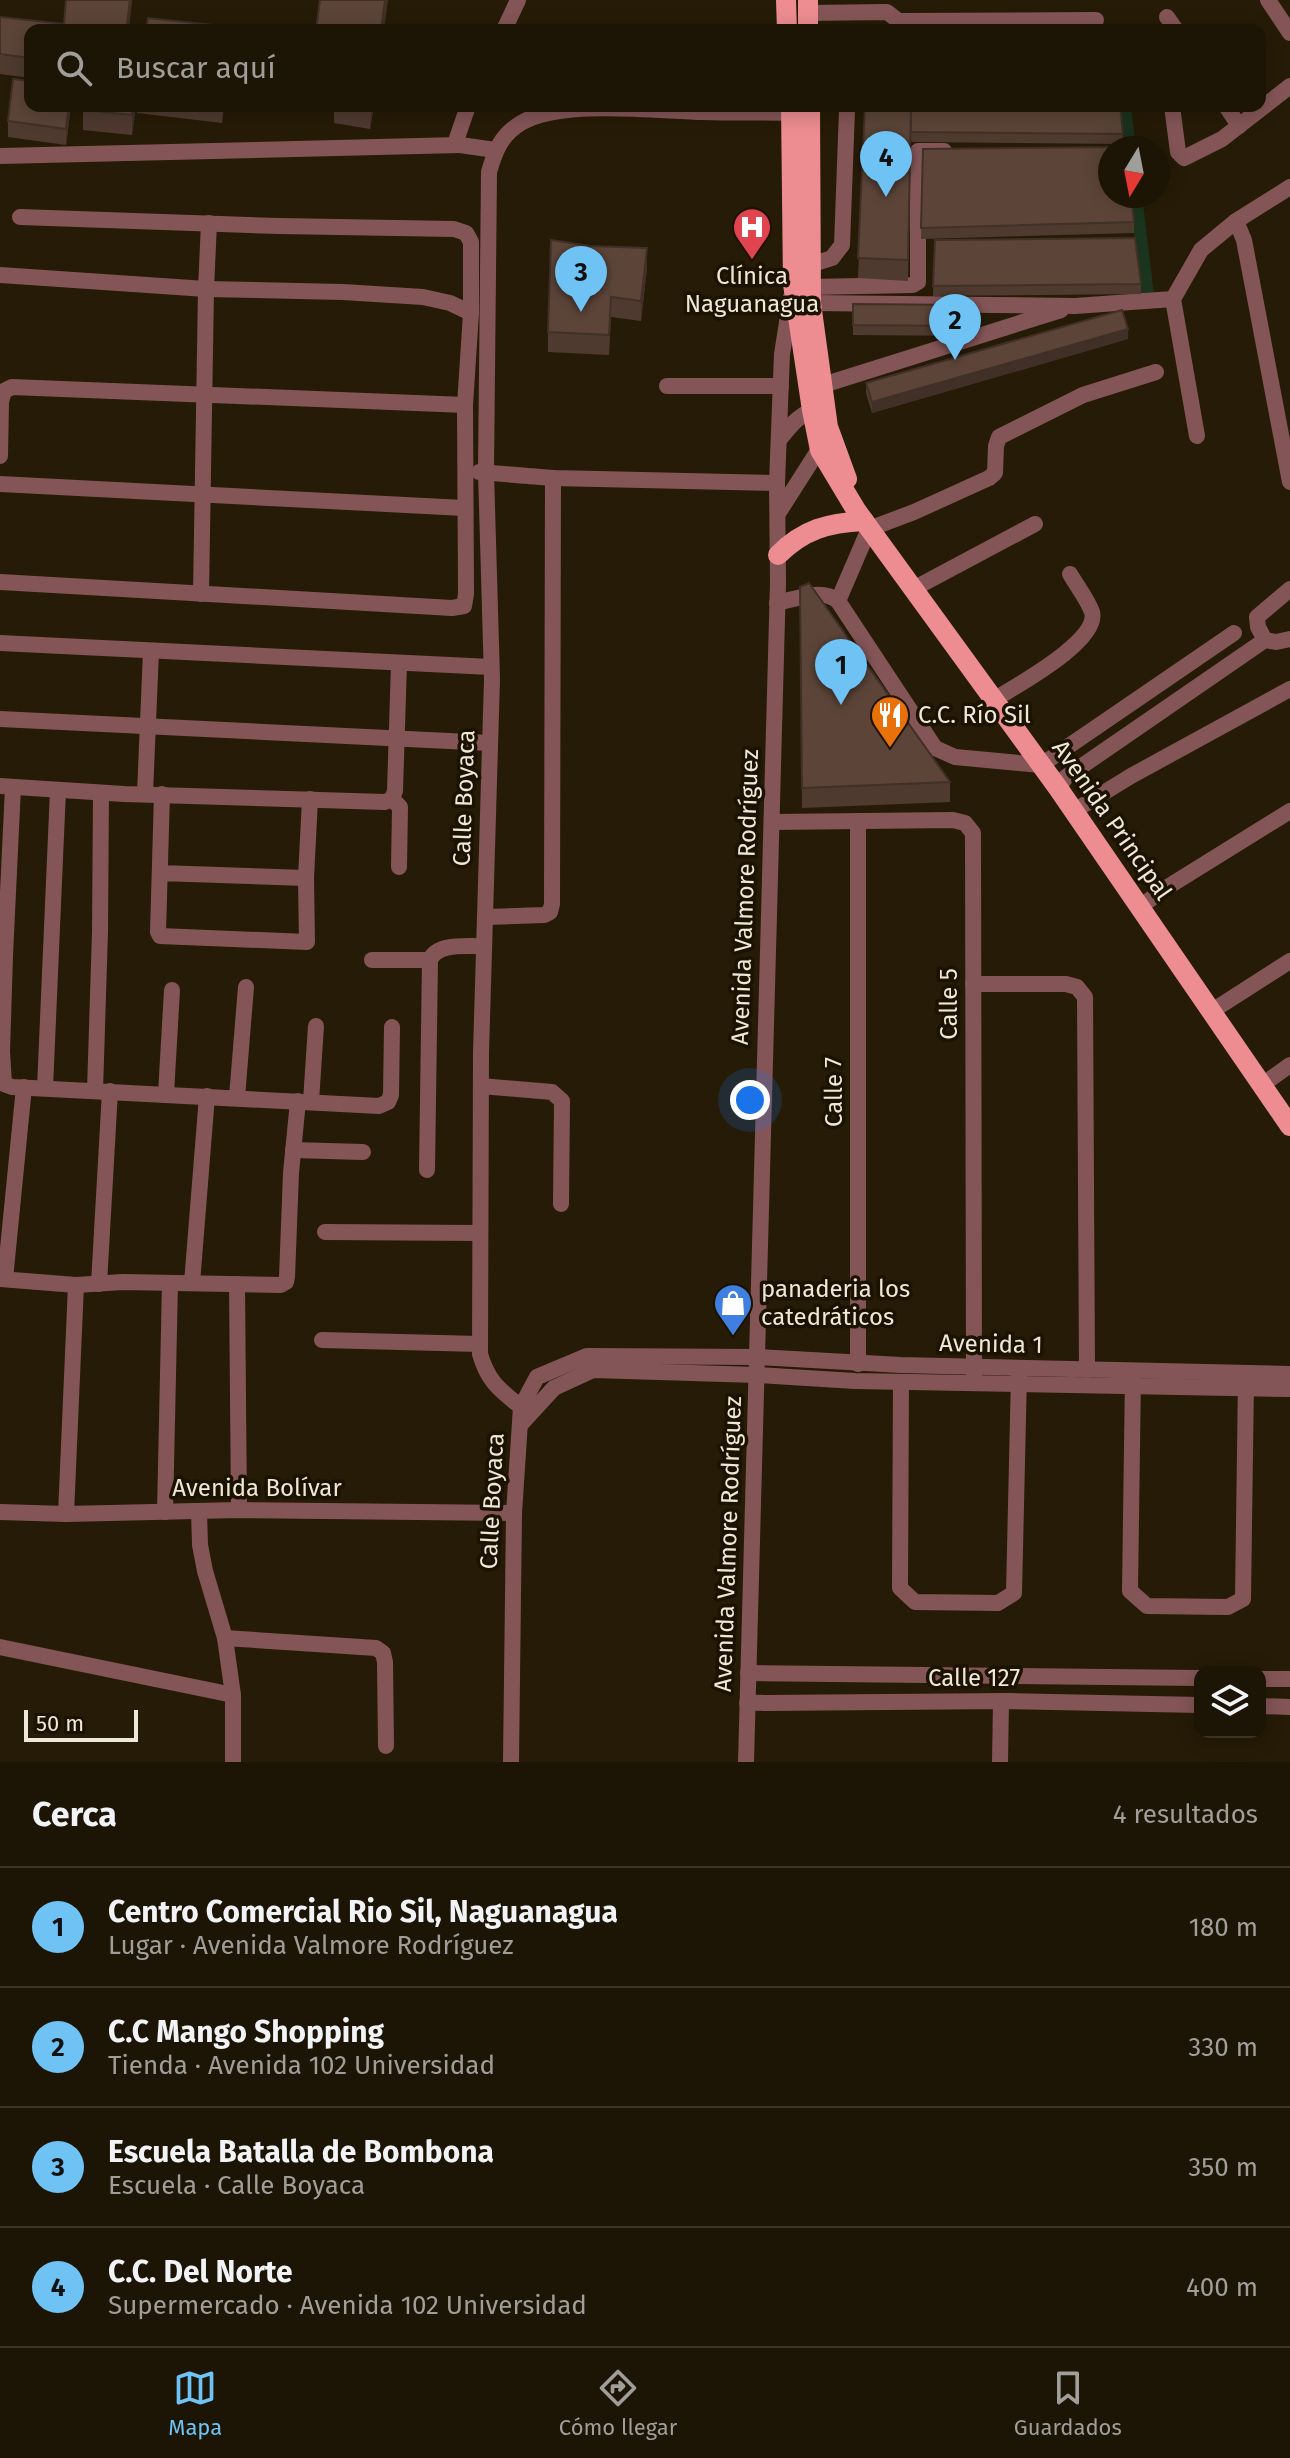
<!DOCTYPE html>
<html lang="es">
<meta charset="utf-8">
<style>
:root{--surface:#1c1404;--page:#292113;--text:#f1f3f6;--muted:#a09e9a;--line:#3a3326;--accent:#6fc2f4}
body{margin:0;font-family:"Fira Sans",sans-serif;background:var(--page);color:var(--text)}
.controls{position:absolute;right:24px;bottom:24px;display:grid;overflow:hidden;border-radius:16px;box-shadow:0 4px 20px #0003}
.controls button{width:72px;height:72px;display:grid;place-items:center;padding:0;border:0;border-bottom:2px solid var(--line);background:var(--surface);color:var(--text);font:40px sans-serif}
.compass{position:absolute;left:1098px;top:136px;width:72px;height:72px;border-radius:50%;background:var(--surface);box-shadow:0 4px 20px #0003;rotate:190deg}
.scale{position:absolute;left:24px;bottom:20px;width:114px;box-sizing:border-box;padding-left:8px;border:4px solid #eee7da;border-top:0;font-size:22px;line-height:28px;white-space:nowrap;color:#eee7da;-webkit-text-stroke:6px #1c1200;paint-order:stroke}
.you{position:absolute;left:750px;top:1100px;width:28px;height:28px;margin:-20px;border:6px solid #fff;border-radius:50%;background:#1a73e8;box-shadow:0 0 0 12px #1a73e833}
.badge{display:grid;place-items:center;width:52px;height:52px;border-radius:50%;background:var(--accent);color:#111;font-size:26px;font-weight:700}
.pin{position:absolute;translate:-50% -66px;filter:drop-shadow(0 2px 4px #0008)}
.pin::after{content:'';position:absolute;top:42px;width:28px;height:24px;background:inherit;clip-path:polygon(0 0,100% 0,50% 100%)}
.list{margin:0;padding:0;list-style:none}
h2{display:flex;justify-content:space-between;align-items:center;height:104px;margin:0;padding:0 32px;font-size:34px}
h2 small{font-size:26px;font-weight:400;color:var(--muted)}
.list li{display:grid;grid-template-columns:52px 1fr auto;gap:24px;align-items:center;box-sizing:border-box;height:120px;padding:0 32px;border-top:2px solid var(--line)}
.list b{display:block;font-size:30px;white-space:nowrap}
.list p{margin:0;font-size:26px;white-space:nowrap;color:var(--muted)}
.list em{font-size:26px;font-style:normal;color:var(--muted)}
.icon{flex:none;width:44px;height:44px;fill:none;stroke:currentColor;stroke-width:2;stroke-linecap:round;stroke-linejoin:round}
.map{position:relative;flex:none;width:1290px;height:1762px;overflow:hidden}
.search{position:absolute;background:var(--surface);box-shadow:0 4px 20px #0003;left:24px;right:24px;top:24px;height:88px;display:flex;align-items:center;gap:20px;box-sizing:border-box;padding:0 28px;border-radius:16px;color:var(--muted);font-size:30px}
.sheet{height:584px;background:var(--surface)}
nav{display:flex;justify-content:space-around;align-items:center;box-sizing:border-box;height:112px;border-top:2px solid var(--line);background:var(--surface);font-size:22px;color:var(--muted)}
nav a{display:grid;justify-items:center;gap:4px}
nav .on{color:var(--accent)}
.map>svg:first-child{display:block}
.green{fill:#1b341e}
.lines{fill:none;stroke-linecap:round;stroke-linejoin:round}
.minor{stroke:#845557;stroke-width:16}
.major{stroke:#ed8d91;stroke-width:20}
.wall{fill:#4f3a30}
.shaded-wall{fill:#403027}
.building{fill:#5c4438;stroke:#403027;stroke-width:2}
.labels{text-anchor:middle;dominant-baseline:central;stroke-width:7;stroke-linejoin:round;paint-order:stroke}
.poi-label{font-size:24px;fill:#eee7da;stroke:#1c1200;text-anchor:start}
.street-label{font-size:24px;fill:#eee7da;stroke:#1c1200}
</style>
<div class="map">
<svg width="1290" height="1762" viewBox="0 0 1290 1762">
<rect width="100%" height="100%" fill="#261b06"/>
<g class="green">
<path d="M 1118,106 L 1131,107 L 1136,148 L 1124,148 Z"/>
<path d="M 1130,196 L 1142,196 L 1154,294 L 1141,295 Z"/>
</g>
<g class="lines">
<g class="minor">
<path d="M 1268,0 L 1290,33"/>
<path d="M 808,13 L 887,12 L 905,26"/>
<path d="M 1167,17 L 1176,30"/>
<path d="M 898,21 L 1096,20"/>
<path d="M 504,30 L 518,0"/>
<path d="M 468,106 L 457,138 L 460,145 L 495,150"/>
<path d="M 1172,106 L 1178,152 L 1184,158 L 1222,139 L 1290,86"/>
<path d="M 1226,106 L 1239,126"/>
<path d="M 0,156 L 460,145"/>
<path d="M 1236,221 L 1244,240 L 1290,482"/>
<path d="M 810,265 L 832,258 L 842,245 L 847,110"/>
<path d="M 0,275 L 206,289 L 343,292 L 423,297 L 450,303 L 471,313"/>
<path d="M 810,287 L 913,285 L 918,282 L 918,151 L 944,151"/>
<path d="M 811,303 L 1075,306 L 1173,299"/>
<path d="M 823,385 L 1061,310"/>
<path d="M 667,386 L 781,386"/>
<path d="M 1197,436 L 1173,299 L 1201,250 L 1236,221 L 1290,187"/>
<path d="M 779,440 C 790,426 801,411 820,409"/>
<path d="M 0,456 L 1,402 L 4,391 L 12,387 L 465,405"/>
<path d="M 479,472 L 553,478 L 777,483"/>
<path d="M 0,484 L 464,508"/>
<path d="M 779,512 L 823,443"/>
<path d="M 0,582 L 452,608 L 464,606 L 466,594 L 465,405 L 471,313 L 471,242 L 466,233 L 454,229 L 279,226 L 20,217"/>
<path d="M 913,589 L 1035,524"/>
<path d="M 201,594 L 206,289 L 209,223"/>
<path d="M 838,601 L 869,529 L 914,512 L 989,478 L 995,473 L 996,446 L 999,437 L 1083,395 L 1156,372"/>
<path d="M 777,603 C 796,599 822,588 838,601 L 935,748 L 955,757 L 1041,765 L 1234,633"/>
<path d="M 1265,640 L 1258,627 L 1257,617 L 1290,589"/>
<path d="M 0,643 L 491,667"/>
<path d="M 994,700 C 1015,686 1100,641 1092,612 C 1088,600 1077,586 1070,574"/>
<path d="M 0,719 L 490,743"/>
<path d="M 0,786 L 124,794 L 385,802 L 392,799 L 395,791 L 399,663"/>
<path d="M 13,787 L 5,955 L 2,1052 L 4,1084 L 12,1087 L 379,1106 L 388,1102 L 391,1095 L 392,1027"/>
<path d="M 1058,788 L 1066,777 L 1265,640 L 1276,642 L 1290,639"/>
<path d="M 145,794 L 151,651"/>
<path d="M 392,799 L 400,807 L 399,867"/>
<path d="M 1074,811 L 1131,776 L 1290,689"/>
<path d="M 858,821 L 858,1364"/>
<path d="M 772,822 L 953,820 L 965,823 L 973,833 L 974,1377"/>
<path d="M 160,873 L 306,878 L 307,942 L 160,936 L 158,932 L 162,794"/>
<path d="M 306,878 L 310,799"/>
<path d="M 1141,906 L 1166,888 L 1290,811"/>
<path d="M 485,917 L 544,915 L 550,912 L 552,904 L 553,478"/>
<path d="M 372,960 L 430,960"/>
<path d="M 973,984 L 1066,984 L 1077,987 L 1085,997 L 1087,1370"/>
<path d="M 1212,1011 L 1290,961"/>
<path d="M 1262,1085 L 1290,1065"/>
<path d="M 481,1086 L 552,1092 L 562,1101 L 561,1204"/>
<path d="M 45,1088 L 58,790"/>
<path d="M 95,1091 L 100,932 L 101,793"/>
<path d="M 166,1094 L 172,990"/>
<path d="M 237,1097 L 246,987"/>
<path d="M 311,1101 L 316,1026"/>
<path d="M 293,1150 L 363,1152"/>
<path d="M 427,1170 L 430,960 C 437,942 468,947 484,946"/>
<path d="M 325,1232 L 480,1233"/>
<path d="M 0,1279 L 76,1285 L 123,1282 L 281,1285 L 286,1282 L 287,1277 L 291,1173 L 298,1101"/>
<path d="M 5,1279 L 24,1087"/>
<path d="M 192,1283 L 207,1096"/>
<path d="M 99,1284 L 110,1091"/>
<path d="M 237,1284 L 239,1510"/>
<path d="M 322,1340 L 479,1344"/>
<path d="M 1133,1375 L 1130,1591 L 1147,1606 L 1228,1607 L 1243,1599 L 1246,1379"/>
<path d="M 901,1382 L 900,1588 L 915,1602 L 998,1603 L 1014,1593 L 1019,1374"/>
<path d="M 521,1407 L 537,1377 L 587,1356 L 757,1357 L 901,1365 L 1290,1374"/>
<path d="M 520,1425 L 554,1388 L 593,1370 L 757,1375 L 855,1381 L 1290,1389"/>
<path d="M 199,1511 L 200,1545 L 205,1571 L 225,1638 L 233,1695 L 233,1762"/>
<path d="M 0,1512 L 66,1514 L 239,1510 L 514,1513"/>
<path d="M 165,1512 L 170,1283"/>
<path d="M 66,1514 L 76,1285"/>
<path d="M 225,1638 L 376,1648 L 383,1653 L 385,1662 L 386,1746"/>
<path d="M 0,1647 L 233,1695"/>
<path d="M 748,1673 L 1200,1678"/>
<path d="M 1260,1679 L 1290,1679"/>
<path d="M 747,1703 L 1009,1701 L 1200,1705"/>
<path d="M 1260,1706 L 1290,1707"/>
<path d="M 511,1762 L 514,1513 L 521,1407 C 500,1390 488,1382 480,1354 L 481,1053 L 492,679 L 486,472 L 489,172 C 495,151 501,135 521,123 C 561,99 656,111 703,112 C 736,113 768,112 801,113"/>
<path d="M 746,1762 L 778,582 L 777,483 L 782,354 L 791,297"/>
<path d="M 1000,1762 L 1001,1701"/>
</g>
<g class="major">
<path d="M 786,0 L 787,30"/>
<path d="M 808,0 L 808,30"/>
<path d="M 791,106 L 793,284 L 812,410 L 820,450 L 856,510 L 1058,788 L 1290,1126"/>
<path d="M 810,106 L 811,303 L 828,427 L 847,479"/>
<path d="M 778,555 C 804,529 828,523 864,521"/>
</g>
</g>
<g class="wall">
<path d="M 66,0 L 132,0 L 129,25 L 30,30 L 30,78 L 0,74 L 0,17 L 64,24 Z"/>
<path d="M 71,106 L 66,145 L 8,137 L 8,121 Z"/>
<path d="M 136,106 L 132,135 L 83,130 L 83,110 Z"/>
<path d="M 137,106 L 224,106 L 222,123 L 137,113 Z"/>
<path d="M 334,106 L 374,106 L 370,129 L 334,123 Z"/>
<path d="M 865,106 L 1123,134 L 1123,144 L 911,142 L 911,138 L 908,281 L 858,278 Z"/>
<path d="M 923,149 L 1134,222 L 1134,233 L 921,239 Z"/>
<path d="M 935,240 L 1141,284 L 1141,294 L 933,296 Z"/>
<path d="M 647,268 L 641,321 L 611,317 L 609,355 L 548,352 L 548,332 Z"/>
<path d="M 853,304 L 967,305 L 967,336 L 853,335 Z"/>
<path d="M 1128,339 L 872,413 L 866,393 L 866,383 Z"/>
<path d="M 800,587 L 950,782 L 950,802 L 802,808 Z"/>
</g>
<g class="shaded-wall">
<path d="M 130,0 L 132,0 L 129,30 L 127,30 Z"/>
<path d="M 385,0 L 388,0 L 384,30 L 381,30 Z"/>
<path d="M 69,106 L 71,106 L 66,145 L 66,129 Z"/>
<path d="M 133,106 L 136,106 L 132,135 L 132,115 Z"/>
<path d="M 371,106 L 374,106 L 370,129 Z"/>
<path d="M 647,248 L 647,268 L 641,321 L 641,301 Z"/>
<path d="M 1128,329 L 1128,339 L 872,413 L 872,402 Z"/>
</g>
<g class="building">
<path d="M 66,0 L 130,0 L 127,24 L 144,28 L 144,30 L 30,30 L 30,58 L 0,54 L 0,17 L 64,24 Z"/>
<path d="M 320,0 L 385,0 L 381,30 L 316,30 Z"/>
<path d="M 148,18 L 231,27 L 231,30 L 146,30 Z"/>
<path d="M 13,79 L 30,81 L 30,106 L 69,106 L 66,129 L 8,121 Z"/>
<path d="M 84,106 L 133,106 L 132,115 L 83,110 Z"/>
<path d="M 355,106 L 371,106 L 370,109 Z"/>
<path d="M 865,106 L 911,106 L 908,260 L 858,258 Z"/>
<path d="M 911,106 L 1120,106 L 1123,134 L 911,132 Z"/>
<path d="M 1125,147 L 1110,148 L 1110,196 L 1131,196 L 1134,222 L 921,228 L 923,149 Z"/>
<path d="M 1135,238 L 1141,284 L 933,286 L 935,240 Z"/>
<path d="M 551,240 L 590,246 L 647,248 L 641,301 L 611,297 L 609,335 L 548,332 Z"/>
<path d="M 853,304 L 967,305 L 967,326 L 853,325 Z"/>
<path d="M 1122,310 L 1128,329 L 872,402 L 866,383 Z"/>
<path d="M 809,583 L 950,782 L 802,788 L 800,587 Z"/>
</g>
<defs>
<symbol id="hospital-pin" viewBox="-11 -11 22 30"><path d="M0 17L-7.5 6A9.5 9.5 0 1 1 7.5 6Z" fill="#e0444e" stroke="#1c1200"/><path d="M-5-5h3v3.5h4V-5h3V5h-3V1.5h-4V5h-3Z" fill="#fff"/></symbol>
<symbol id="restaurant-pin" viewBox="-11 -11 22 30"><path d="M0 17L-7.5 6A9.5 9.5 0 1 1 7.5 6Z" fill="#e8710a" stroke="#1c1200"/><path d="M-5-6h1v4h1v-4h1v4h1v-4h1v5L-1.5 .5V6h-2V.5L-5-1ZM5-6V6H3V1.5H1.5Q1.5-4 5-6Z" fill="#fff"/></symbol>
<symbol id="shop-pin" viewBox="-11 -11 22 30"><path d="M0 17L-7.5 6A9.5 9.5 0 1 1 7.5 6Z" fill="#3f7fe0" stroke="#1c1200"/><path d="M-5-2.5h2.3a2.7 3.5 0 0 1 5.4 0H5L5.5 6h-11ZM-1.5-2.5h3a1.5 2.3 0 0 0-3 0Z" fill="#fff"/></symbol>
</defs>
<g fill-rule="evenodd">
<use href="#hospital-pin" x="730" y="205" width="44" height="60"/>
<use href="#restaurant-pin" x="868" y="693" width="44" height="60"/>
<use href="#shop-pin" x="711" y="1281" width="44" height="60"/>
</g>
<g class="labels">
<g class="poi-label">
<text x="752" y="276" text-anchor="middle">Clínica<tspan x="752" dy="28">Naguanagua</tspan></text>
<text x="918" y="715">C.C. Río Sil</text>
<text x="761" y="1289">panaderia los<tspan x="761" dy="28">catedráticos</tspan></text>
</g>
<g class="street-label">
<text transform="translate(464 798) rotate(-88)">Calle Boyaca</text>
<text transform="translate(1112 820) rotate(55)">Avenida Principal</text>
<text transform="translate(745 897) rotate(-88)">Avenida Valmore Rodríguez</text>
<text transform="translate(949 1004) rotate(-90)">Calle 5</text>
<text transform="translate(834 1092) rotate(-90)">Calle 7</text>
<text transform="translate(991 1344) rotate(1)">Avenida 1</text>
<text x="257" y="1488">Avenida Bolívar</text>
<text transform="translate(492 1501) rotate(-87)">Calle Boyaca</text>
<text transform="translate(728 1544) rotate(-88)">Avenida Valmore Rodríguez</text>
<text x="974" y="1678">Calle 127</text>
</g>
</g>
</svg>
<div class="controls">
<button><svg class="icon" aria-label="layers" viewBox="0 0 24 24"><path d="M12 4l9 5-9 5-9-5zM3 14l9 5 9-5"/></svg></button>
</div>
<svg class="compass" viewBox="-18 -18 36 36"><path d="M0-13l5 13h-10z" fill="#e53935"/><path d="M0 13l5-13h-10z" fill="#a09e9a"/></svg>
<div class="scale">50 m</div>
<div class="you"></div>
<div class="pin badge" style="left:841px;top:705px">1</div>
<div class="pin badge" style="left:955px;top:360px">2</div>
<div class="pin badge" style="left:581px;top:312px">3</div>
<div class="pin badge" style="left:886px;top:197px">4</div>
<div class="search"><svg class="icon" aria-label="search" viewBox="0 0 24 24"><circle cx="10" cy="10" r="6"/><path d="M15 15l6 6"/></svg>Buscar aquí</div>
</div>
<section class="sheet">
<h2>Cerca<small>4 resultados</small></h2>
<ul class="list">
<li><span class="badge">1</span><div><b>Centro Comercial Rio Sil, Naguanagua</b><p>Lugar · Avenida Valmore Rodríguez</p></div><em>180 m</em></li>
<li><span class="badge">2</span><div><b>C.C Mango Shopping</b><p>Tienda · Avenida 102 Universidad</p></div><em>330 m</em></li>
<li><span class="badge">3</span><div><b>Escuela Batalla de Bombona</b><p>Escuela · Calle Boyaca</p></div><em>350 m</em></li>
<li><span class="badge">4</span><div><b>C.C. Del Norte</b><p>Supermercado · Avenida 102 Universidad</p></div><em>400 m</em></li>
</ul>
</section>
<nav>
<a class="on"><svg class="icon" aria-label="map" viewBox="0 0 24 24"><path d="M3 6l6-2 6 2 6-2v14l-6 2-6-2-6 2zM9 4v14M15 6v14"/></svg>Mapa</a>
<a><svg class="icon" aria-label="directions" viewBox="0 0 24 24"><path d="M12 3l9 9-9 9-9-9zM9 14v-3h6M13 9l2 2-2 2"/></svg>Cómo llegar</a>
<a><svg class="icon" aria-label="saved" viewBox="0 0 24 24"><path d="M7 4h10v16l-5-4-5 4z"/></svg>Guardados</a>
</nav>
